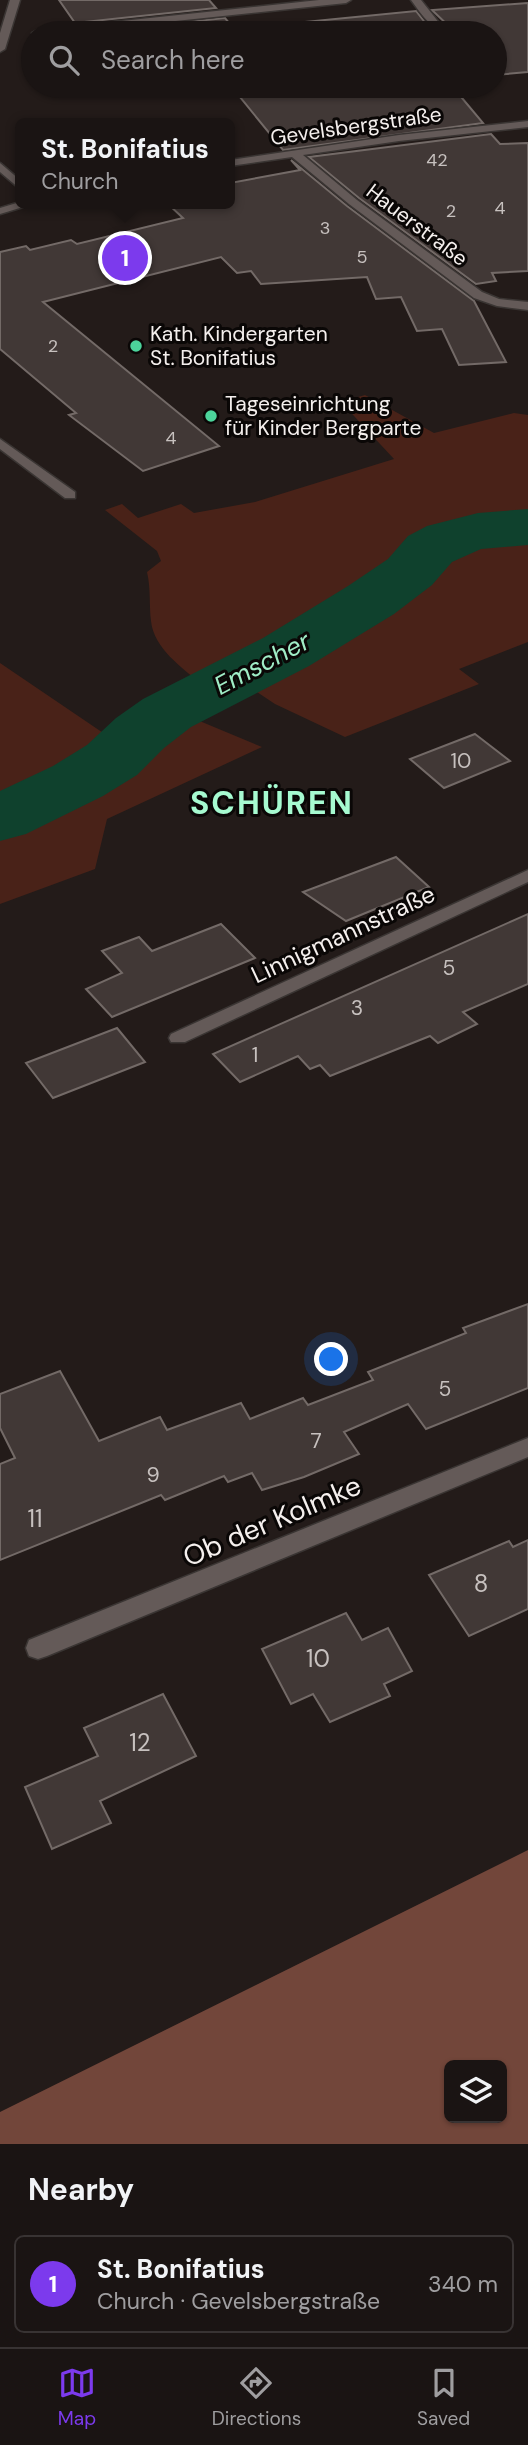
<!DOCTYPE html>
<meta charset="utf-8">
<style>
:root{--surface:#1a1413;--page:#231d1c;--text:#f1f3f6;--muted:#9f9ea0;--line:#383333;--accent:#7c3aed}
body{margin:0;font-family:"DM Sans",sans-serif;background:var(--page);color:var(--text)}
.controls{position:absolute;right:21px;bottom:21px;display:grid;overflow:hidden;border-radius:10px;box-shadow:0 2px 5px #0004}
.controls button{width:63px;height:63px;display:grid;place-items:center;padding:0;border:0;border-bottom:2px solid var(--line);background:var(--surface);color:var(--text);font:35px sans-serif}
.you{position:absolute;left:332px;top:1360px;width:24px;height:24px;margin:-18px;border:5px solid #fff;border-radius:50%;background:#1a73e8;box-shadow:0 0 0 10px #1a73e833}
.badge{display:grid;place-items:center;width:46px;height:46px;border-radius:50%;background:var(--accent);color:#fff;font-size:23px;font-weight:700}
.pin{position:absolute;translate:-50% -50%;border:4px solid #fff;box-shadow:0 2px 7px #0006}
.popup{position:absolute;left:15px;top:118px;width:220px;height:91px;box-sizing:border-box;display:grid;place-content:center;border-radius:10px;background:var(--surface);filter:drop-shadow(0 2px 5px #0005);font-size:23px;white-space:nowrap;color:var(--muted)}
.popup b{font-size:26px;color:var(--text)}
.popup::after{content:'';position:absolute;left:50%;top:100%;margin-left:-14px;border:14px solid transparent;border-top-color:var(--surface)}
.list{margin:0;padding:0;list-style:none}
h2{display:flex;justify-content:space-between;align-items:center;height:91px;margin:0;padding:0 28px;font-size:30px}
h2 small{font-size:23px;font-weight:400;color:var(--muted)}
.list li{display:grid;grid-template-columns:46px 1fr auto;gap:21px;align-items:center;box-sizing:border-box;height:98px;margin:0 14px 14px;padding:0 14px;border:2px solid var(--line);border-radius:10px}
.list b{display:block;font-size:26px;white-space:nowrap}
.list p{margin:0;font-size:23px;white-space:nowrap;color:var(--muted)}
.list em{font-size:23px;font-style:normal;color:var(--muted)}
.icon{flex:none;width:38px;height:38px;fill:none;stroke:currentColor;stroke-width:2;stroke-linecap:round;stroke-linejoin:round}
.map{position:relative;flex:none;width:528px;height:2144px;overflow:hidden}
.search{position:absolute;background:var(--surface);box-shadow:0 2px 5px #0004;left:21px;right:21px;top:21px;height:77px;display:flex;align-items:center;gap:18px;box-sizing:border-box;padding:0 24px;border-radius:38px;color:var(--muted);font-size:26px}
.sheet{height:203px;background:var(--surface)}
nav{display:flex;justify-content:space-around;align-items:center;box-sizing:border-box;height:98px;border-top:2px solid var(--line);background:var(--surface);font-size:19px;color:var(--muted)}
nav a{display:grid;justify-items:center;gap:4px}
nav .on{color:var(--accent)}
.map>svg:first-child{display:block}
.green{fill:#492218}
.forest{fill:#72463a;fill-rule:evenodd}
.lines{fill:none;stroke-linecap:round;stroke-linejoin:round}
.river{fill:#0f412d;fill-rule:evenodd}
.building{fill:#413836;stroke:#736a67;stroke-width:2}
.minor-casing{stroke:#3a3533;stroke-width:3}
.minor{fill:#645a58;fill-rule:evenodd}
.poi-dot{fill:#4cd49b;stroke:#0a0706;stroke-width:2.5}
.labels{text-anchor:middle;dominant-baseline:central;stroke-width:6;stroke-linejoin:round;paint-order:stroke}
.far-number-label{font-size:18px;fill:#c7c1bf}
.far-street-label{font-size:21px;fill:#f4efed;stroke:#0a0706}
.far-poi-label{font-size:21px;fill:#f4efed;stroke:#0a0706;text-anchor:start}
.number-label{font-size:21px;fill:#c7c1bf}
.street-label{font-size:24px;fill:#f4efed;stroke:#0a0706}
.near-number-label{font-size:24px;fill:#c7c1bf}
.water-label{font-size:26px;font-style:italic;fill:#9fedc6;stroke:#0a0706}
.near-street-label{font-size:28px;fill:#f4efed;stroke:#0a0706}
.district-label{font-size:32px;font-weight:bold;letter-spacing:2px;fill:#a6fad0;stroke:#0a0706}
</style>
<div class="map">
<svg width="528" height="2144" viewBox="0 0 528 2144">
<rect width="100%" height="100%" fill="#231b19"/>
<g class="green">
<path d="M 365,395 L 434,433 L 514,413 L 528,415 L 528,642 L 459,669 L 479,684 L 345,737 L 275,704 L 227,672 L 201,684 C 182,667 154,649 151,621 C 149,605 151,589 147,572 L 161,561 L 157,551 L 105,510 L 122,504 L 138,518 L 181,504 L 194,513 L 255,502 L 394,459 L 341,402 Z"/>
<path d="M 0,663 L 118,743 L 166,707 L 262,747 L 107,819 L 95,869 L 0,904 Z"/>
</g>
<path class="forest" d="M 528,1850 L 528,2144 L 0,2144 L 0,2112 ZM 449,2065 L 502,2065 L 502,2118 L 449,2118 Z"/>
<g class="lines">
<path class="river" d="M 528,509 L 528,545 L 481,549 L 452,562 L 432,585 L 394,614 L 309,666 L 191,727 L 164,748 L 137,775 L 103,796 L 26,834 L 0,841 L 0,791 L 53,766 L 87,745 L 116,718 L 143,699 L 263,638 L 348,586 L 388,559 L 408,536 L 427,526 L 478,513 Z"/>
</g>
<g class="building">
<path d="M 59,0 L 209,0 L 216,8 L 75,23 Z"/>
<path d="M 528,3 L 528,72 L 495,75 L 495,33 L 456,33 L 432,10 Z"/>
<path d="M 416,11 L 427,25 L 441,33 L 85,33 L 225,18 L 234,29 Z"/>
<path d="M 231,86 L 452,86 L 483,123 L 283,150 Z"/>
<path d="M 491,134 L 500,144 L 528,143 L 528,271 L 492,273 L 496,281 L 476,284 L 359,198 L 309,157 Z"/>
<path d="M 291,160 L 347,206 L 474,301 L 506,362 L 459,365 L 442,329 L 417,331 L 401,297 L 376,299 L 367,277 L 261,284 L 251,271 L 237,273 L 221,257 L 43,302 L 219,446 L 143,471 L 69,415 L 76,413 L 0,349 L 0,252 L 26,246 L 30,250 L 71,240 L 77,244 L 183,218 L 168,204 L 230,204 L 230,183 L 300,170 Z"/>
<path d="M 475,734 L 510,761 L 444,788 L 410,759 Z"/>
<path d="M 396,857 L 429,887 L 346,921 L 303,892 Z"/>
<path d="M 528,914 L 528,984 L 463,1012 L 477,1024 L 438,1043 L 430,1036 L 330,1076 L 320,1065 L 310,1069 L 298,1056 L 240,1082 L 213,1054 Z"/>
<path d="M 221,924 L 255,958 L 112,1017 L 86,989 L 122,973 L 102,951 L 139,937 L 152,951 Z"/>
<path d="M 117,1028 L 145,1062 L 53,1098 L 26,1063 Z"/>
<path d="M 528,1304 L 528,1388 L 426,1429 L 408,1404 L 344,1432 L 359,1454 L 304,1477 L 262,1490 L 252,1473 L 228,1482 L 224,1476 L 165,1500 L 161,1495 L 0,1560 L 0,1464 L 15,1458 L 0,1428 L 0,1394 L 60,1371 L 99,1441 L 160,1417 L 167,1430 L 241,1403 L 250,1419 L 303,1398 L 308,1405 L 373,1380 L 368,1372 L 466,1333 L 463,1328 Z"/>
<path d="M 528,1540 L 528,1609 L 469,1636 L 429,1575 L 509,1541 L 513,1547 Z"/>
<path d="M 346,1613 L 362,1640 L 388,1628 L 412,1671 L 384,1684 L 390,1696 L 330,1722 L 313,1694 L 291,1704 L 262,1649 Z"/>
<path d="M 163,1694 L 196,1756 L 100,1801 L 111,1823 L 52,1849 L 25,1787 L 98,1756 L 84,1728 Z"/>
</g>
<g class="lines">
<defs>
<g id="minor">
<path d="M 10,0 L 20,0 L 5,49 L 0,52 L 0,33 Z"/>
<path d="M 319,0 L 351,0 L 346,3 L 62,33 L 32,33 L 37,30 Z"/>
<path d="M 411,0 L 421,0 L 440,24 L 454,33 C 433,33 423,16 411,0 Z"/>
<path d="M 528,121 L 528,127 L 399,141 L 303,155 L 357,200 L 482,292 L 499,299 L 528,302 L 528,310 L 497,306 L 474,298 L 349,204 L 292,157 L 230,166 L 230,160 L 399,135 Z"/>
<path d="M 0,163 L 20,180 L 20,189 L 0,172 Z"/>
<path d="M 20,202 L 33,204 L 0,214 L 0,208 Z"/>
<path d="M 0,439 L 75,492 L 75,498 L 65,498 L 0,449 Z"/>
<path d="M 528,870 L 528,882 L 185,1042 L 171,1042 L 169,1038 L 171,1034 Z"/>
<path d="M 528,1438 L 528,1457 L 47,1656 L 38,1659 L 29,1656 L 26,1648 L 29,1640 Z"/>
</g>
</defs>
<use href="#minor" class="minor-casing"/>
<use href="#minor" class="minor"/>
</g>
<g class="poi-dot">
<circle cx="136" cy="346" r="7"/>
<circle cx="211" cy="416" r="7"/>
</g>
<g class="labels">
<g class="far-number-label">
<text x="437" y="160">42</text>
<text x="500" y="208">4</text>
<text x="451" y="211">2</text>
<text x="325" y="228">3</text>
<text x="362" y="257">5</text>
<text x="53" y="346">2</text>
<text x="171" y="438">4</text>
</g>
<g class="far-street-label">
<text transform="translate(356 126) rotate(-8)">Gevelsbergstraße</text>
<text transform="translate(417 225) rotate(37)">Hauerstraße</text>
</g>
<g class="far-poi-label">
<text x="150" y="334">Kath. Kindergarten<tspan x="150" dy="24">St. Bonifatius</tspan></text>
<text x="225" y="404">Tageseinrichtung<tspan x="225" dy="24">für Kinder Bergparte</tspan></text>
</g>
<g class="number-label">
<text x="461" y="761">10</text>
<text x="449" y="968">5</text>
<text x="357" y="1008">3</text>
<text x="255" y="1055">1</text>
<text x="445" y="1389">5</text>
<text x="316" y="1441">7</text>
<text x="153" y="1475">9</text>
</g>
<g class="street-label">
<text transform="translate(343 934) rotate(-25)">Linnigmannstraße</text>
</g>
<g class="near-number-label">
<text x="35" y="1518">11</text>
<text x="481" y="1583">8</text>
<text x="318" y="1658">10</text>
<text x="140" y="1742">12</text>
</g>
<g class="water-label">
<text transform="translate(262 663) rotate(-28)">Emscher</text>
</g>
<g class="near-street-label">
<text transform="translate(272 1521) rotate(-23)">Ob der Kolmke</text>
</g>
<g class="district-label">
<text x="272" y="803">SCHÜREN</text>
</g>
</g>
</svg>
<div class="controls">
<button><svg class="icon" aria-label="layers" viewBox="0 0 24 24"><path d="M12 4l9 5-9 5-9-5zM3 14l9 5 9-5"/></svg></button>
</div>
<div class="you"></div>
<div class="pin badge" style="left:125px;top:258px">1</div>
<div class="popup"><b>St. Bonifatius</b>Church</div>
<div class="search"><svg class="icon" aria-label="search" viewBox="0 0 24 24"><circle cx="10" cy="10" r="6"/><path d="M15 15l6 6"/></svg>Search here</div>
</div>
<section class="sheet">
<h2>Nearby<small></small></h2>
<ul class="list">
<li><span class="badge">1</span><div><b>St. Bonifatius</b><p>Church · Gevelsbergstraße</p></div><em>340 m</em></li>
</ul>
</section>
<nav>
<a class="on"><svg class="icon" aria-label="map" viewBox="0 0 24 24"><path d="M3 6l6-2 6 2 6-2v14l-6 2-6-2-6 2zM9 4v14M15 6v14"/></svg>Map</a>
<a><svg class="icon" aria-label="directions" viewBox="0 0 24 24"><path d="M12 3l9 9-9 9-9-9zM9 14v-3h6M13 9l2 2-2 2"/></svg>Directions</a>
<a><svg class="icon" aria-label="saved" viewBox="0 0 24 24"><path d="M7 4h10v16l-5-4-5 4z"/></svg>Saved</a>
</nav>
